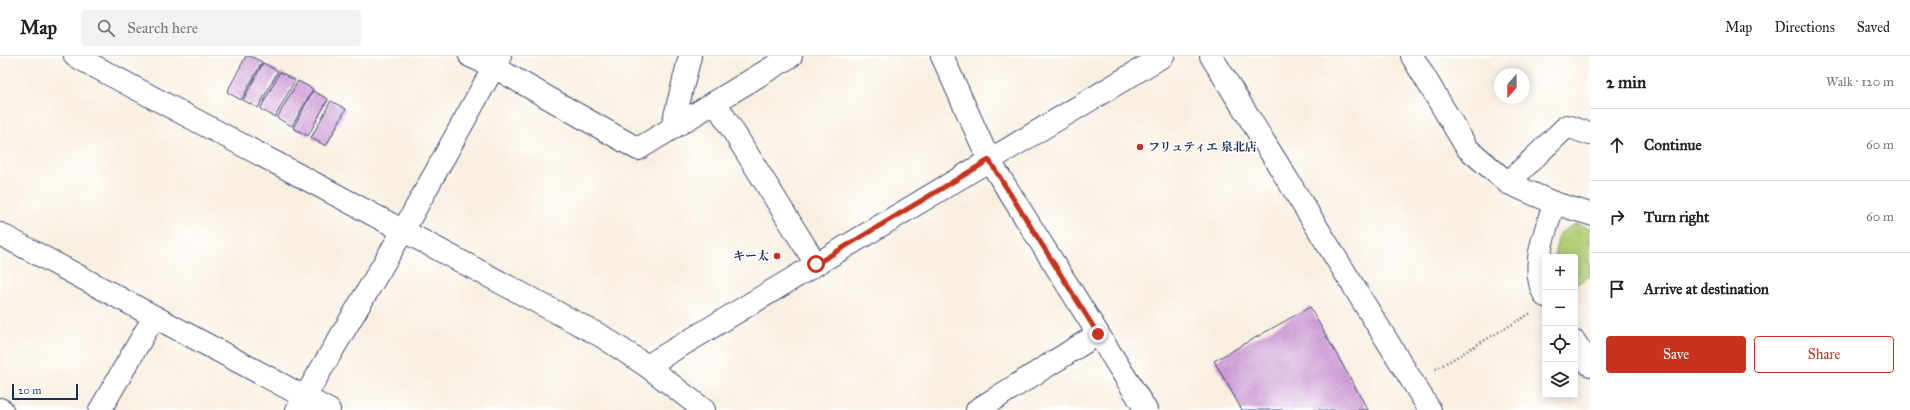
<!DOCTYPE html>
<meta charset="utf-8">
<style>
:root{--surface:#fff;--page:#f2f2f2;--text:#222;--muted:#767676;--line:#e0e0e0;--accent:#c8321e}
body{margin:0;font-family:"IM FELL Great Primer","Noto Serif JP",serif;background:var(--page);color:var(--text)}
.controls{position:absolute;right:12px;bottom:12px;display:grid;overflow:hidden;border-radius:4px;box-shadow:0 2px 10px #0003}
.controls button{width:36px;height:36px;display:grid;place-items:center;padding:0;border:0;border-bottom:1px solid var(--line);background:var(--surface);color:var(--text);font:20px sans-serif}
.compass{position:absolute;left:1494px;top:12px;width:36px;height:36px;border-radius:50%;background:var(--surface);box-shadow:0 2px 10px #0003;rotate:201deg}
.scale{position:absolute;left:12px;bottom:10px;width:66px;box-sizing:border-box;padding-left:4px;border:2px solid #1b2f5e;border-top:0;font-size:11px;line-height:14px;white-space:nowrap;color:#1b2f5e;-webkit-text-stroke:3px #fff;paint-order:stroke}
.stop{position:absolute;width:12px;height:12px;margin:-9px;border:3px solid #c8321e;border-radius:50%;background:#fff}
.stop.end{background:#c8321e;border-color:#fff;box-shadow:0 1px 4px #0008}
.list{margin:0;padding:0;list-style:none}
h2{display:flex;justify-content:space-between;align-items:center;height:52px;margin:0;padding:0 16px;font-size:17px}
h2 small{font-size:13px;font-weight:400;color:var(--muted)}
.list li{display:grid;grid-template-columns:26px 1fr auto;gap:12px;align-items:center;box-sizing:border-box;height:72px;padding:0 16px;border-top:1px solid var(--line)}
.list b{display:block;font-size:15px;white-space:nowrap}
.list em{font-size:13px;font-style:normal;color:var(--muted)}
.actions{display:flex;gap:8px;padding:12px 16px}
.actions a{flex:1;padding:9px 0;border:1px solid var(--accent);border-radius:4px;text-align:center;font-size:14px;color:var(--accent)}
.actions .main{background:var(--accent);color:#fff}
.icon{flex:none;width:22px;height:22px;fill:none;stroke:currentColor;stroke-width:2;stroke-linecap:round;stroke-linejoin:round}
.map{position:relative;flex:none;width:1590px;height:354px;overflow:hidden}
header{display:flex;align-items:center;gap:24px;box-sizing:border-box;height:56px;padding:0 20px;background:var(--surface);border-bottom:1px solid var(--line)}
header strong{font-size:19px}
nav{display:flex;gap:22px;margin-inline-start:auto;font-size:14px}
.search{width:280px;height:36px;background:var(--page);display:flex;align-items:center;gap:10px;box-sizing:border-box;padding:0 14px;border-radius:4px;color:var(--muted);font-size:15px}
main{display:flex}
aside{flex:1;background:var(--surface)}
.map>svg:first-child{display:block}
.grass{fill:url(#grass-tufts);stroke:#657e69}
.building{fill:url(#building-hatch)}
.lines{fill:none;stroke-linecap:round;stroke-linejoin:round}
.minor-casing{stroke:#3c4c72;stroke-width:24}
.path{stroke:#3c4c72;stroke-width:2.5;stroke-dasharray:1 3;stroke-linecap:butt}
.minor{stroke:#fff;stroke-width:22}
.route{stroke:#c8321e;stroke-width:5}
.poi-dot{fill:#c8321e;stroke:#fff;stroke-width:1.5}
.labels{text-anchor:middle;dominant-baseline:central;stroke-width:3;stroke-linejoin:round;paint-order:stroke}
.poi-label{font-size:12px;font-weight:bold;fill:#1b2f5e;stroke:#fff;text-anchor:start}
</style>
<header>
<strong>Map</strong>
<div class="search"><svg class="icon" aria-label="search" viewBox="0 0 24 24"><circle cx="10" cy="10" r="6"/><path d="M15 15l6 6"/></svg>Search here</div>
<nav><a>Map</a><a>Directions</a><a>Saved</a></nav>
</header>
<main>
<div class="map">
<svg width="1590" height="354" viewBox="0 0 1590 354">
<defs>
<pattern id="grass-tufts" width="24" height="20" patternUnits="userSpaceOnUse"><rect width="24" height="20" fill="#afcd74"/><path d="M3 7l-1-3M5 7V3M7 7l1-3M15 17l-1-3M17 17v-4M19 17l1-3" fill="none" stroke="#96b067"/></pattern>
<pattern id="building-hatch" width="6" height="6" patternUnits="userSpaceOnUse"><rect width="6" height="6" fill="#d29fda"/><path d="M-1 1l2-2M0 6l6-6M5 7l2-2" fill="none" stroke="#aa82b4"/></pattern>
</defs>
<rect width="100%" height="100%" fill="#fff"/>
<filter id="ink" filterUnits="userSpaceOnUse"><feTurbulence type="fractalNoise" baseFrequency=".025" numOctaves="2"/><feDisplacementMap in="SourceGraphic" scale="8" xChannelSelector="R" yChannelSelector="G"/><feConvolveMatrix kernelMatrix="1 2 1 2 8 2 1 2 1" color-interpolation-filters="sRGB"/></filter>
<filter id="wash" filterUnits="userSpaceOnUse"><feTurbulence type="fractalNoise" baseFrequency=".012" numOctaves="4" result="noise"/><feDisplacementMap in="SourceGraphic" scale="16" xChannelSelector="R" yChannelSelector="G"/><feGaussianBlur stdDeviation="0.9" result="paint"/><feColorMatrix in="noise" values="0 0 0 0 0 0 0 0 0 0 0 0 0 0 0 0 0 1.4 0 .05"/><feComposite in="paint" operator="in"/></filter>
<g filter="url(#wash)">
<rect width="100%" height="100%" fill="#f9efe0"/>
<path class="grass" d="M 1575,168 L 1590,172 L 1590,220 L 1575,229 L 1575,201 L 1554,201 L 1559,178 Z"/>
<g id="blocks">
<g class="building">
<path d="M 246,0 L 250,0 L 262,6 L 241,44 L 227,36 Z"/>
<path d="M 263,7 L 278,15 L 258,52 L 243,44 Z"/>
<path d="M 280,16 L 295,24 L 275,61 L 260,53 Z"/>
<path d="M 298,25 L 313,33 L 292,70 L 277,62 Z"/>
<path d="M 313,35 L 328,43 L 308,80 L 293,72 Z"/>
<path d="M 331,45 L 346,53 L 326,90 L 311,82 Z"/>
<path d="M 1310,251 L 1368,354 L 1242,354 L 1214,305 Z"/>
</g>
</g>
</g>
<g filter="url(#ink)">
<use href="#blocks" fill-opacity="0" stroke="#3c4c72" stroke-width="1"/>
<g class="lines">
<defs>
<g id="minor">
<path d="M 75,0 L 603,281 L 647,310 L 704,354"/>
<path d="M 470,0 L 494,11 L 638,93 L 791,0"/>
<path d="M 942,0 L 989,104 L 1146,354"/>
<path d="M 1211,0 L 1430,354"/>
<path d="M 1412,0 L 1467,92 L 1508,127 L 1554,147 L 1590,158"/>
<path d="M 715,46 L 816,208"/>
<path d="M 672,72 L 690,0"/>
<path d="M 1508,127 L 1567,70 L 1590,78"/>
<path d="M 0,178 L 329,354"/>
<path d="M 1545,240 C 1529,211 1546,176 1554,147"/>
<path d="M 1575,286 L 1590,309"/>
<path d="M 647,310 L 1163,0"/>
<path d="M 0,353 L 2,354"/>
<path d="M 100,354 L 154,261"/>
<path d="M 297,354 L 403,175 L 500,0"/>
<path d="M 977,354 L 1098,278"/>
</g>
</defs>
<use href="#minor" class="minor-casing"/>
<path class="path" d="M 1436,313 L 1531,257"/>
<use href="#minor" class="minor"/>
</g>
</g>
<g class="lines" filter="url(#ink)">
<path class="route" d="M 816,208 L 989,104 L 1098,278"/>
</g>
<g class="poi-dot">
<circle cx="1140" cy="91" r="4"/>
<circle cx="777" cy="200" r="4"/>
</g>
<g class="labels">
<g class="poi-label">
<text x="1148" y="91">フリュティエ 泉北店</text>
<text x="769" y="200" text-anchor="end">キー太</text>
</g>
</g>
</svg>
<div class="controls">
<button>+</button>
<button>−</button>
<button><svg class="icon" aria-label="locate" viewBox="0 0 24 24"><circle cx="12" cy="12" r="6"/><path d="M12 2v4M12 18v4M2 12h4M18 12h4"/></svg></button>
<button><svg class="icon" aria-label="layers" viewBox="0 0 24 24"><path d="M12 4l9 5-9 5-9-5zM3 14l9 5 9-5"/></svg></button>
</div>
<svg class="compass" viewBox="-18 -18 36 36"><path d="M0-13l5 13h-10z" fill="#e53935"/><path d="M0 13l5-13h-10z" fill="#767676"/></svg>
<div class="scale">20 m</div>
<div class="stop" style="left:816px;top:208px"></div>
<div class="stop end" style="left:1098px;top:278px"></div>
</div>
<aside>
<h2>2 min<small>Walk · 120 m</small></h2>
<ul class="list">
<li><svg class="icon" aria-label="ahead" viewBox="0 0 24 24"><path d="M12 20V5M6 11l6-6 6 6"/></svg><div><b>Continue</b></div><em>60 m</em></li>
<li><svg class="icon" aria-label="right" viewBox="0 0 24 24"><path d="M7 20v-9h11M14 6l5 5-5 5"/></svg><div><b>Turn right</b></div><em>60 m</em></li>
<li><svg class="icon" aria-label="arrive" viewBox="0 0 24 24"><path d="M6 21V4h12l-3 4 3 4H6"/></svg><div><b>Arrive at destination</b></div></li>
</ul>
<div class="actions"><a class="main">Save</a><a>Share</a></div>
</aside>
</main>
